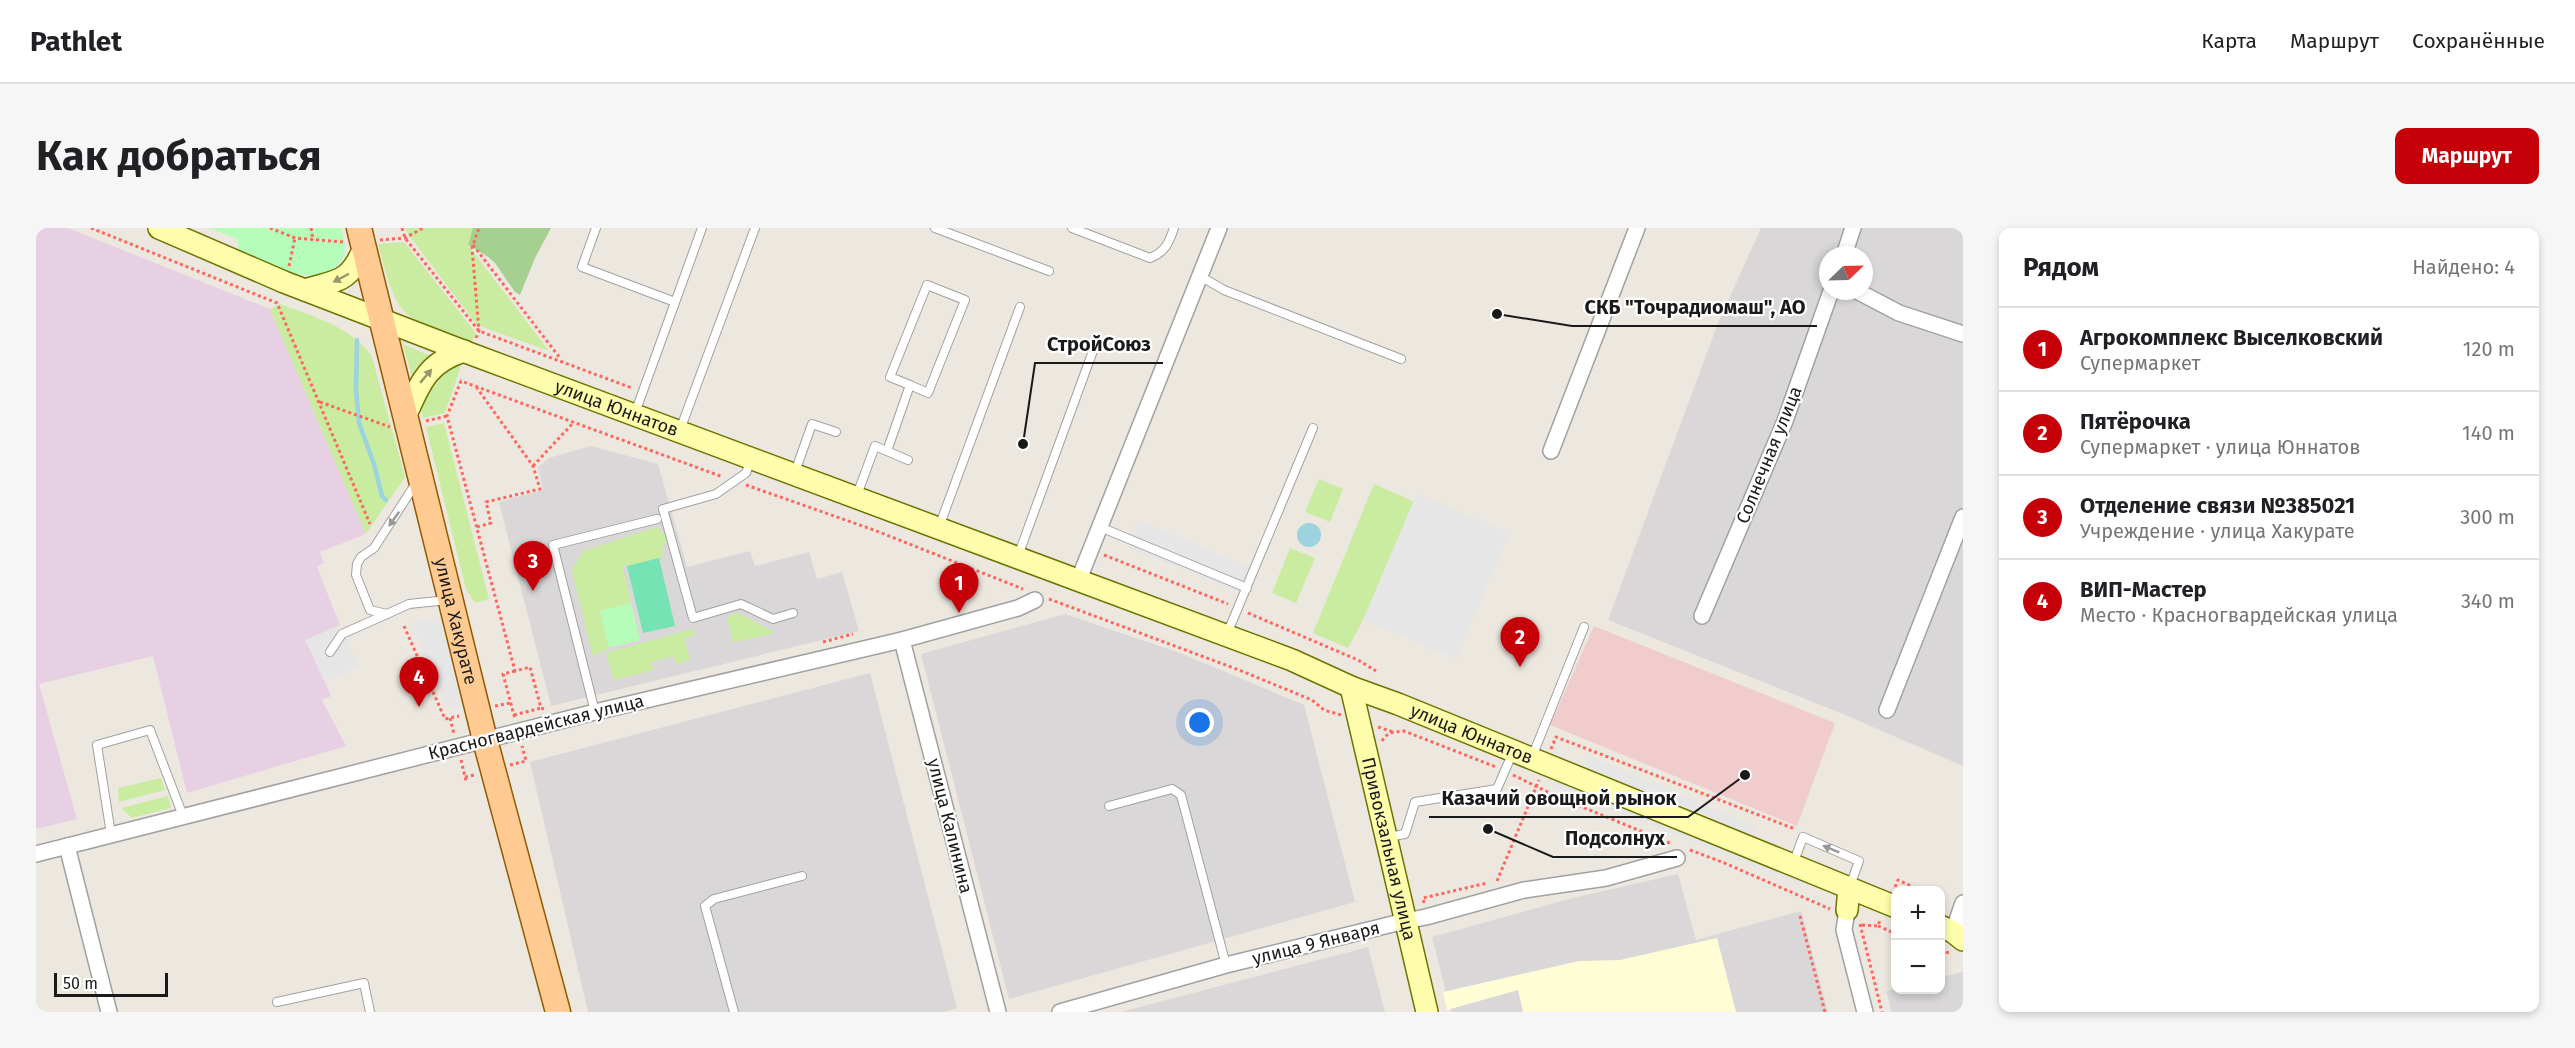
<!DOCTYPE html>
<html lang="ru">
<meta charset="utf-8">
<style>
:root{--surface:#fff;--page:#f6f6f6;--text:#202124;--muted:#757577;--line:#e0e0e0;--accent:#c50009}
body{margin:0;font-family:"Fira Sans",sans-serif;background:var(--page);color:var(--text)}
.controls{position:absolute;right:18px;bottom:18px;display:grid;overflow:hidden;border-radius:12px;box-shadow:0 3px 9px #0003}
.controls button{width:54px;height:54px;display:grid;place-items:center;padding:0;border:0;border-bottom:2px solid var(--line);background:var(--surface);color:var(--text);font:30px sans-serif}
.compass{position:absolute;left:1783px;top:18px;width:54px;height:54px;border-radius:50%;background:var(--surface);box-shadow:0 3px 9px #0003;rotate:67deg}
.scale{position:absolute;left:18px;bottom:15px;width:114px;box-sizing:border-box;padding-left:6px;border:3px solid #1a1a1a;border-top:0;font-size:16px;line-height:21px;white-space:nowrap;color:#1a1a1a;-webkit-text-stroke:4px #fff;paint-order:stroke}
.you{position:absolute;left:1164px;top:495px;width:21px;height:21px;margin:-15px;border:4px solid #fff;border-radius:50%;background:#1a73e8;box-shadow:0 0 0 9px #1a73e833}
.badge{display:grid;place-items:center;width:39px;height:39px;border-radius:50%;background:var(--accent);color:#fff;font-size:20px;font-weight:700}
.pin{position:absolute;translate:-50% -50px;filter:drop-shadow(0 2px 3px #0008)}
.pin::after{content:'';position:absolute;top:32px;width:21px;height:18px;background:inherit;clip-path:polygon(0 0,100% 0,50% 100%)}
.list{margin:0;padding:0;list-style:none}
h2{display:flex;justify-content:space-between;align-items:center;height:78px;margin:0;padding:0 24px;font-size:26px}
h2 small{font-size:20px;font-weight:400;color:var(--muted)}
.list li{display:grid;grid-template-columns:39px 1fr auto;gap:18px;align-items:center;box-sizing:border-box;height:84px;padding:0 24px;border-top:2px solid var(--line)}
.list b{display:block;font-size:22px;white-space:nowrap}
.list p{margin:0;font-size:20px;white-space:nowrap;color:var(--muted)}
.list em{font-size:20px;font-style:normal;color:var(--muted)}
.map{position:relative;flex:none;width:1927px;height:784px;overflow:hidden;border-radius:12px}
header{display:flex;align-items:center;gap:36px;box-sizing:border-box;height:84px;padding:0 30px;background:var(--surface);border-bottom:2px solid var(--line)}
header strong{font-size:28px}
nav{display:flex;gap:33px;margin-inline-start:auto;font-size:21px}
.intro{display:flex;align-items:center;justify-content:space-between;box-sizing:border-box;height:144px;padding:0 36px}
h1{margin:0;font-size:42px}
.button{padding:15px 27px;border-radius:12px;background:var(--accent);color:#fff;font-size:21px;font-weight:700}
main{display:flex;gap:36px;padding:0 36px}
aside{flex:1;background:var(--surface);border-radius:12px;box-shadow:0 3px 9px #0003}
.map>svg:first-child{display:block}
.residential{fill:#d9d7d7;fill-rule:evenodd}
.commercial{fill:#f0cccc}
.industrial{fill:#e7d0e4}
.education{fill:#fffdd6}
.grass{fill:#c9eca0}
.forest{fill:#a6d090}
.park{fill:#b6fdb9}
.pitch{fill:#76e3b4}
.parking{fill:#e6e6e6}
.water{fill:#9bd3df}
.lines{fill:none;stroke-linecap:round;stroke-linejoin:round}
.stream{stroke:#9bd3df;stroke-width:4.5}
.lane-casing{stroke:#a1a1a1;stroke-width:10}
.street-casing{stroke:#a1a1a1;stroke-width:18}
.secondary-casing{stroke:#6c7300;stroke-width:24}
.primary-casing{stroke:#915a00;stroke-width:27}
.path{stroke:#ff675e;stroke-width:3;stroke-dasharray:3 3;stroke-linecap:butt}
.lane{stroke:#fff;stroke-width:8}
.street{stroke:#fff;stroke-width:15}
.secondary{stroke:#fdfdac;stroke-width:21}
.primary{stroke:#ffcb92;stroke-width:24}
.oneway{fill:#97976a}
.oneway2{fill:#989898}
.labels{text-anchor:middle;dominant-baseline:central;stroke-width:4.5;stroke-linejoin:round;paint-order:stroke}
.street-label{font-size:18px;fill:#1a1a1a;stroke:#fff}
.leader{fill:none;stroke:#1a1a1a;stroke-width:2}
.callout-dot{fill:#1a1a1a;stroke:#fff;stroke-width:2}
.callout-label{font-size:20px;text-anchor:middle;font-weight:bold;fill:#1a1a1a;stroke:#fff;stroke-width:4.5;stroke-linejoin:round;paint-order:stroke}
</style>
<header>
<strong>Pathlet</strong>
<nav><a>Карта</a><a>Маршрут</a><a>Сохранённые</a></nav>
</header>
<div class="intro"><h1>Как добраться</h1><a class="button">Маршрут</a></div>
<main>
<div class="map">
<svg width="1927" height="784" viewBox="0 0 1927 784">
<rect width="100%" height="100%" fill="#ede8df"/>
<g class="residential">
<path d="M 1725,0 L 1927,0 L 1927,538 L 1807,486 L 1572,392 L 1682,95 ZM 1792,27 L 1828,27 L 1828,63 L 1792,63 Z"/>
<path d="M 555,218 L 622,236 L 651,339 L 714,323 L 719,338 L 773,324 L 781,351 L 806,344 L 823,403 L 515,478 L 463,274 L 507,262 L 502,239 L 513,230 Z"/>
<path d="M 1029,386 L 1144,425 L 1268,477 L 1319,674 L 973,771 L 885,426 Z"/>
<path d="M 834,445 L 921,780 L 908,784 L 552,784 L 494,534 Z"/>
<path d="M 1642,646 L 1660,712 L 1765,683 L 1792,784 L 1415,784 L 1396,709 L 1537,670 Z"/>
<path d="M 1332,719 L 1349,784 L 1085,784 Z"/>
<path d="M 1927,744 L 1927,784 L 1856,784 L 1850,763 L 1859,761 L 1904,762 L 1905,749 Z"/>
</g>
<path class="commercial" d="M 1558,398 L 1799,495 L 1761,598 L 1514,497 Z"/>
<path class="industrial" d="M 0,0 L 32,0 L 234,81 L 330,306 L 284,324 L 288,335 L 281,339 L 304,397 L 270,412 L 295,468 L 286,472 L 310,518 L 151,565 L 117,428 L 3,456 L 41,591 L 0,601 Z"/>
<path class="education" d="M 1681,710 L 1700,784 L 1487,784 L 1482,762 L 1411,782 L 1407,764 L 1543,733 L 1584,732 Z"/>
<g class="grass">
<path d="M 370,0 L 437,0 L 432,17 L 513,123 L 441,97 L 372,6 Z"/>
<path d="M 368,14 L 440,105 L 436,114 C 363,90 362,91 342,16 Z"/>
<path d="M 244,76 C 278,89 315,98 336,129 L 369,249 L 330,306 L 234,81 Z"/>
<path d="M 367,116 L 399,130 L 377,153 Z"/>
<path d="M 416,136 L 425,138 L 409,185 L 387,190 L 382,171 L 386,161 Z"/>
<path d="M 408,195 L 453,371 L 439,375 L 430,361 L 390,199 Z"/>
<path d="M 1283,251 L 1307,261 L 1294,294 L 1269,284 Z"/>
<path d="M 1338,256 L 1379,274 L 1327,392 L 1312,420 L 1277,405 Z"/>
<path d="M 621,299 L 634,311 L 625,321 L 627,329 L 587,339 L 595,375 L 564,383 L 573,420 L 557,428 L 536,342 L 547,323 Z"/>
<path d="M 1254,320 L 1279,330 L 1260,375 L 1236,365 Z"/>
<path d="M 702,385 L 736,403 L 735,406 L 697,414 L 691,389 Z"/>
<path d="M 657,401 L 659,407 L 648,410 L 654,432 L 640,436 L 638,428 L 616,434 L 617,442 L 578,452 L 570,425 Z"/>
<path d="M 125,550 L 129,562 L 83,574 L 82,560 Z"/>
<path d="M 132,568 L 135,580 L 96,590 L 85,580 Z"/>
</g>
<path class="forest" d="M 437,0 L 515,0 L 499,30 L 484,67 L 479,64 L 459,35 L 451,28 L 432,17 Z"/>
<g class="park">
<path d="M 173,0 L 305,0 C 309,15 313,28 300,39 C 274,61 230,34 203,24 L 201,11 Z"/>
<path d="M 595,375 L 604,412 L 573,420 L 564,383 Z"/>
</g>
<path class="pitch" d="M 623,330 L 639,398 L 607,405 L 591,338 Z"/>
<g class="parking">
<path d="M 1381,265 L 1473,305 L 1420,431 L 1327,392 Z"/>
<path d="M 1102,292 L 1214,339 L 1205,365 L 1092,320 Z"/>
<path d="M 403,388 L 427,479 L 410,478 L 376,395 Z"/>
<path d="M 304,397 L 323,438 L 289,454 L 269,412 Z"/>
<path d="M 1553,528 L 1719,598 L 1716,609 L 1549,541 Z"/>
<path d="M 1520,547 L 1770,646 L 1765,657 L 1515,558 Z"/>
</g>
<circle class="water" cx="1273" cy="307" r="12"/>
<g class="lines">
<path class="stream" d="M 321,112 L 320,162 L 323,195 L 338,236 L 346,268 L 350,272"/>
<defs>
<g id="lane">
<path d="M 560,0 L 546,39 L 639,74"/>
<path d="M 899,0 L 1013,43"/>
<path d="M 1036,0 L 1114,30 C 1129,24 1133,15 1138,0"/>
<path d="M 1164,48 L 1188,62 L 1365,131"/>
<path d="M 599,185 L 666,0"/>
<path d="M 644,202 L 719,0"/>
<path d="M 851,223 L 874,157 L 892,165 L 929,72 L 891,57 L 854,149 L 874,157"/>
<path d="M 715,231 L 710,245 L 680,266 L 627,281 L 657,390 L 705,376 L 737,391 L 757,385"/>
<path d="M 759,244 L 776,196 L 800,204"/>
<path d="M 821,267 L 839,218 L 872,232"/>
<path d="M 903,299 L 984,79"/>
<path d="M 1064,299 L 1211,360"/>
<path d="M 982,328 L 1058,120"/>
<path d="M 351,386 L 334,382 L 320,347 L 321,336 L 325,329 L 338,320 L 380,255"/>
<path d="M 1191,406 L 1277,200"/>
<path d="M 294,424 L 306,406 L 351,386 L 373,376 L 412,372"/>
<path d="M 559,484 L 517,317 L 621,291"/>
<path d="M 1496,529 L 1548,399"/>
<path d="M 1073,578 L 1136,561 L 1145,567 L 1190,737"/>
<path d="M 75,606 L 61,517 L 114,502 L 147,588"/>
<path d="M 1352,609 L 1369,606 L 1379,574 L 1461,561 L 1477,524"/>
<path d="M 1757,636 L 1767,609 L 1823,633 L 1814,658"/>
<path d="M 241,774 L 328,755 L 334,784"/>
<path d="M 698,784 L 669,678 L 678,671 L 766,648"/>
</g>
<g id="street">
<path d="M 1808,27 L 1817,0"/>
<path d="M 1821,63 L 1863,85 L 1927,106"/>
<path d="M 1515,223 L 1601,0"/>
<path d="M 1043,351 L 1183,0"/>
<path d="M 1666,388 L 1749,193 L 1795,63"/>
<path d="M 866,412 L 962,784"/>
<path d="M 1851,482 L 1927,289"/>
<path d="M 31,618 L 73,784"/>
<path d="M 0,626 L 559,484 L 866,412 L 982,380 L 999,372"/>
<path d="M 1811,682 L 1808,702 L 1829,784"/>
<path d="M 1917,704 L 1927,675"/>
<path d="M 1024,784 L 1190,737 L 1369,693 L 1390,689 L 1488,662 L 1570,650 L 1641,630"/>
</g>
<g id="secondary">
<path id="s1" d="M 123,0 L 248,54 L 435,126 L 1256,432 L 1315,459 L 1362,476 L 1860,679"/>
<path d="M 269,62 C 302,52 313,55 328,20"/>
<path d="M 369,189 C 384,156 390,135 428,123"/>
<path id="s2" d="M 1315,459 L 1391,784"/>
<path d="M 1811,682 L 1813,660"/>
<path d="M 1904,698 L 1917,704 L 1927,712"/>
</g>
<g id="primary">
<path id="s3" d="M 323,0 L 449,512 L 522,784"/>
</g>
</defs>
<use href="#lane" class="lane-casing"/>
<use href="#street" class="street-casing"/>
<use href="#secondary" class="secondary-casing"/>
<use href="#primary" class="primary-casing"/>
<g class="path">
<path d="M 55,0 L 241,75 L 334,296"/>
<path d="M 234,0 L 259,10 L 308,14"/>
<path d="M 275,0 L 277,12"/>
<path d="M 366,0 L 369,10 L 443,103 L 596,160"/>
<path d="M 344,12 L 369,10 L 387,0"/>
<path d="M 437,17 L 524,130"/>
<path d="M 253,38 L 259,10"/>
<path d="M 440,110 L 443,103 L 436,20 L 443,0"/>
<path d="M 284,174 L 354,199"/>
<path d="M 390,193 L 411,188"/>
<path d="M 497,238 L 538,194"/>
<path d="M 710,257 L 838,302 L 987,361"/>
<path d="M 441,299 L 455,295 L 450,274 L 504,261 L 497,238 L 441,160"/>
<path d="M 1068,327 L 1192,376"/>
<path d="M 1013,371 L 1203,442 L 1276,472 L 1288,482 L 1305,487"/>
<path d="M 1212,385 L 1322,432 L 1340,443"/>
<path d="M 368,398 L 409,491 L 423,488"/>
<path d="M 787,414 L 817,406"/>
<path d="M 479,443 L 467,446 L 479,491"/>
<path d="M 459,478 L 474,475"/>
<path d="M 508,481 L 505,480 L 494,439 L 479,443 L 411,188 L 425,153 L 687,249"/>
<path d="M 478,487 L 505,480"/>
<path d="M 414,490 L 418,506"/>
<path d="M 1342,499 L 1357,504"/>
<path d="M 1346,513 C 1351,504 1358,504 1368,503 L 1460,539"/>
<path d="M 1515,521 L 1520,509 L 1759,601"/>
<path d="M 425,532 L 430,553"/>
<path d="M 474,537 L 490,533 L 486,518"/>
<path d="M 1477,547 L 1522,569 L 1636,616"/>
<path d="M 429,549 L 438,547"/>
<path d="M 1654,622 L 1686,634 L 1794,681"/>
<path d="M 1461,653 L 1503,552"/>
<path d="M 1859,659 L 1862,652 L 1884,662"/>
<path d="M 1904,671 L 1909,673"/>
<path d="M 1388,675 L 1387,670 L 1451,655"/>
<path d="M 1764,688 L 1789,784"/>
<path d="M 1824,696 L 1846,784"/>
<path d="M 1826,697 L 1842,698 L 1844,692"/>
<path d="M 1842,698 L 1860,706"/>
<path d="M 1904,723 L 1914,725"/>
</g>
<use href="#lane" class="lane"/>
<use href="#street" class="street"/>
<use href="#secondary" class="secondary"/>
<use href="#primary" class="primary"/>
</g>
<defs><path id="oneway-solid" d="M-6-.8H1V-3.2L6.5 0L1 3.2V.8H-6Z" transform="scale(1.5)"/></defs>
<g class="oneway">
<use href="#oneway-solid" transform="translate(305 50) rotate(152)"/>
<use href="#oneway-solid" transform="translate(390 148) rotate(-50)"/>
</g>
<g class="oneway2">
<use href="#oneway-solid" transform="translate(358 291) rotate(125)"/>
<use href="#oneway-solid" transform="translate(1795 621) rotate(-157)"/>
</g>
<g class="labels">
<g class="street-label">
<text stroke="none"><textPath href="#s1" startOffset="492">улица Юннатов</textPath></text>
<text transform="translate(1733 227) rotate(-68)">Солнечная улица</text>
<text stroke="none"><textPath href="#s3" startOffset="405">улица Хакурате</textPath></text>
<text transform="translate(500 499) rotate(-14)">Красногвардейская улица</text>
<text stroke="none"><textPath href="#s1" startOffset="1407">улица Юннатов</textPath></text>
<text transform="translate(914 598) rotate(76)">улица Калинина</text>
<text stroke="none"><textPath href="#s2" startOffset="166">Привокзальная улица</textPath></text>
<text transform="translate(1280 715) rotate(-14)">улица 9 Января</text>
</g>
</g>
<path class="leader" d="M1461 86L1536 98H1781M987 216L999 135H1127M1709 547L1652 589H1393M1452 601L1517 629H1641"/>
<g class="callout-dot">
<circle cx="1461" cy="86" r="6"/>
<circle cx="987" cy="216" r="6"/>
<circle cx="1709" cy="547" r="6"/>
<circle cx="1452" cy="601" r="6"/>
</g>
<g class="callout-label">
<text x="1659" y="86">СКБ "Точрадиомаш", АО</text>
<text x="1063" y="123">СтройСоюз</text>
<text x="1523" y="577">Казачий овощной рынок</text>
<text x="1579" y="617">Подсолнух</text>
</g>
</svg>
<div class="controls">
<button>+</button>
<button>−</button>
</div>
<svg class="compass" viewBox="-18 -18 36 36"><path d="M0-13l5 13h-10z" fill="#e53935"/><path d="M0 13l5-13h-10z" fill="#757577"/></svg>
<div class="scale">50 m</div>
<div class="you"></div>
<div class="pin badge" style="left:923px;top:385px">1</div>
<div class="pin badge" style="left:1484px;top:439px">2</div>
<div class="pin badge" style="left:497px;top:363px">3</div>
<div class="pin badge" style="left:383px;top:479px">4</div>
</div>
<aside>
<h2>Рядом<small>Найдено: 4</small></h2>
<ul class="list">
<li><span class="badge">1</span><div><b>Агрокомплекс Выселковский</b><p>Супермаркет</p></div><em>120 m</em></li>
<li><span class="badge">2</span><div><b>Пятёрочка</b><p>Супермаркет · улица Юннатов</p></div><em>140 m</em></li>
<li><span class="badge">3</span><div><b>Отделение связи №385021</b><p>Учреждение · улица Хакурате</p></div><em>300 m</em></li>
<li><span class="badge">4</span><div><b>ВИП-Мастер</b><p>Место · Красногвардейская улица</p></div><em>340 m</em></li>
</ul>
</aside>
</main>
